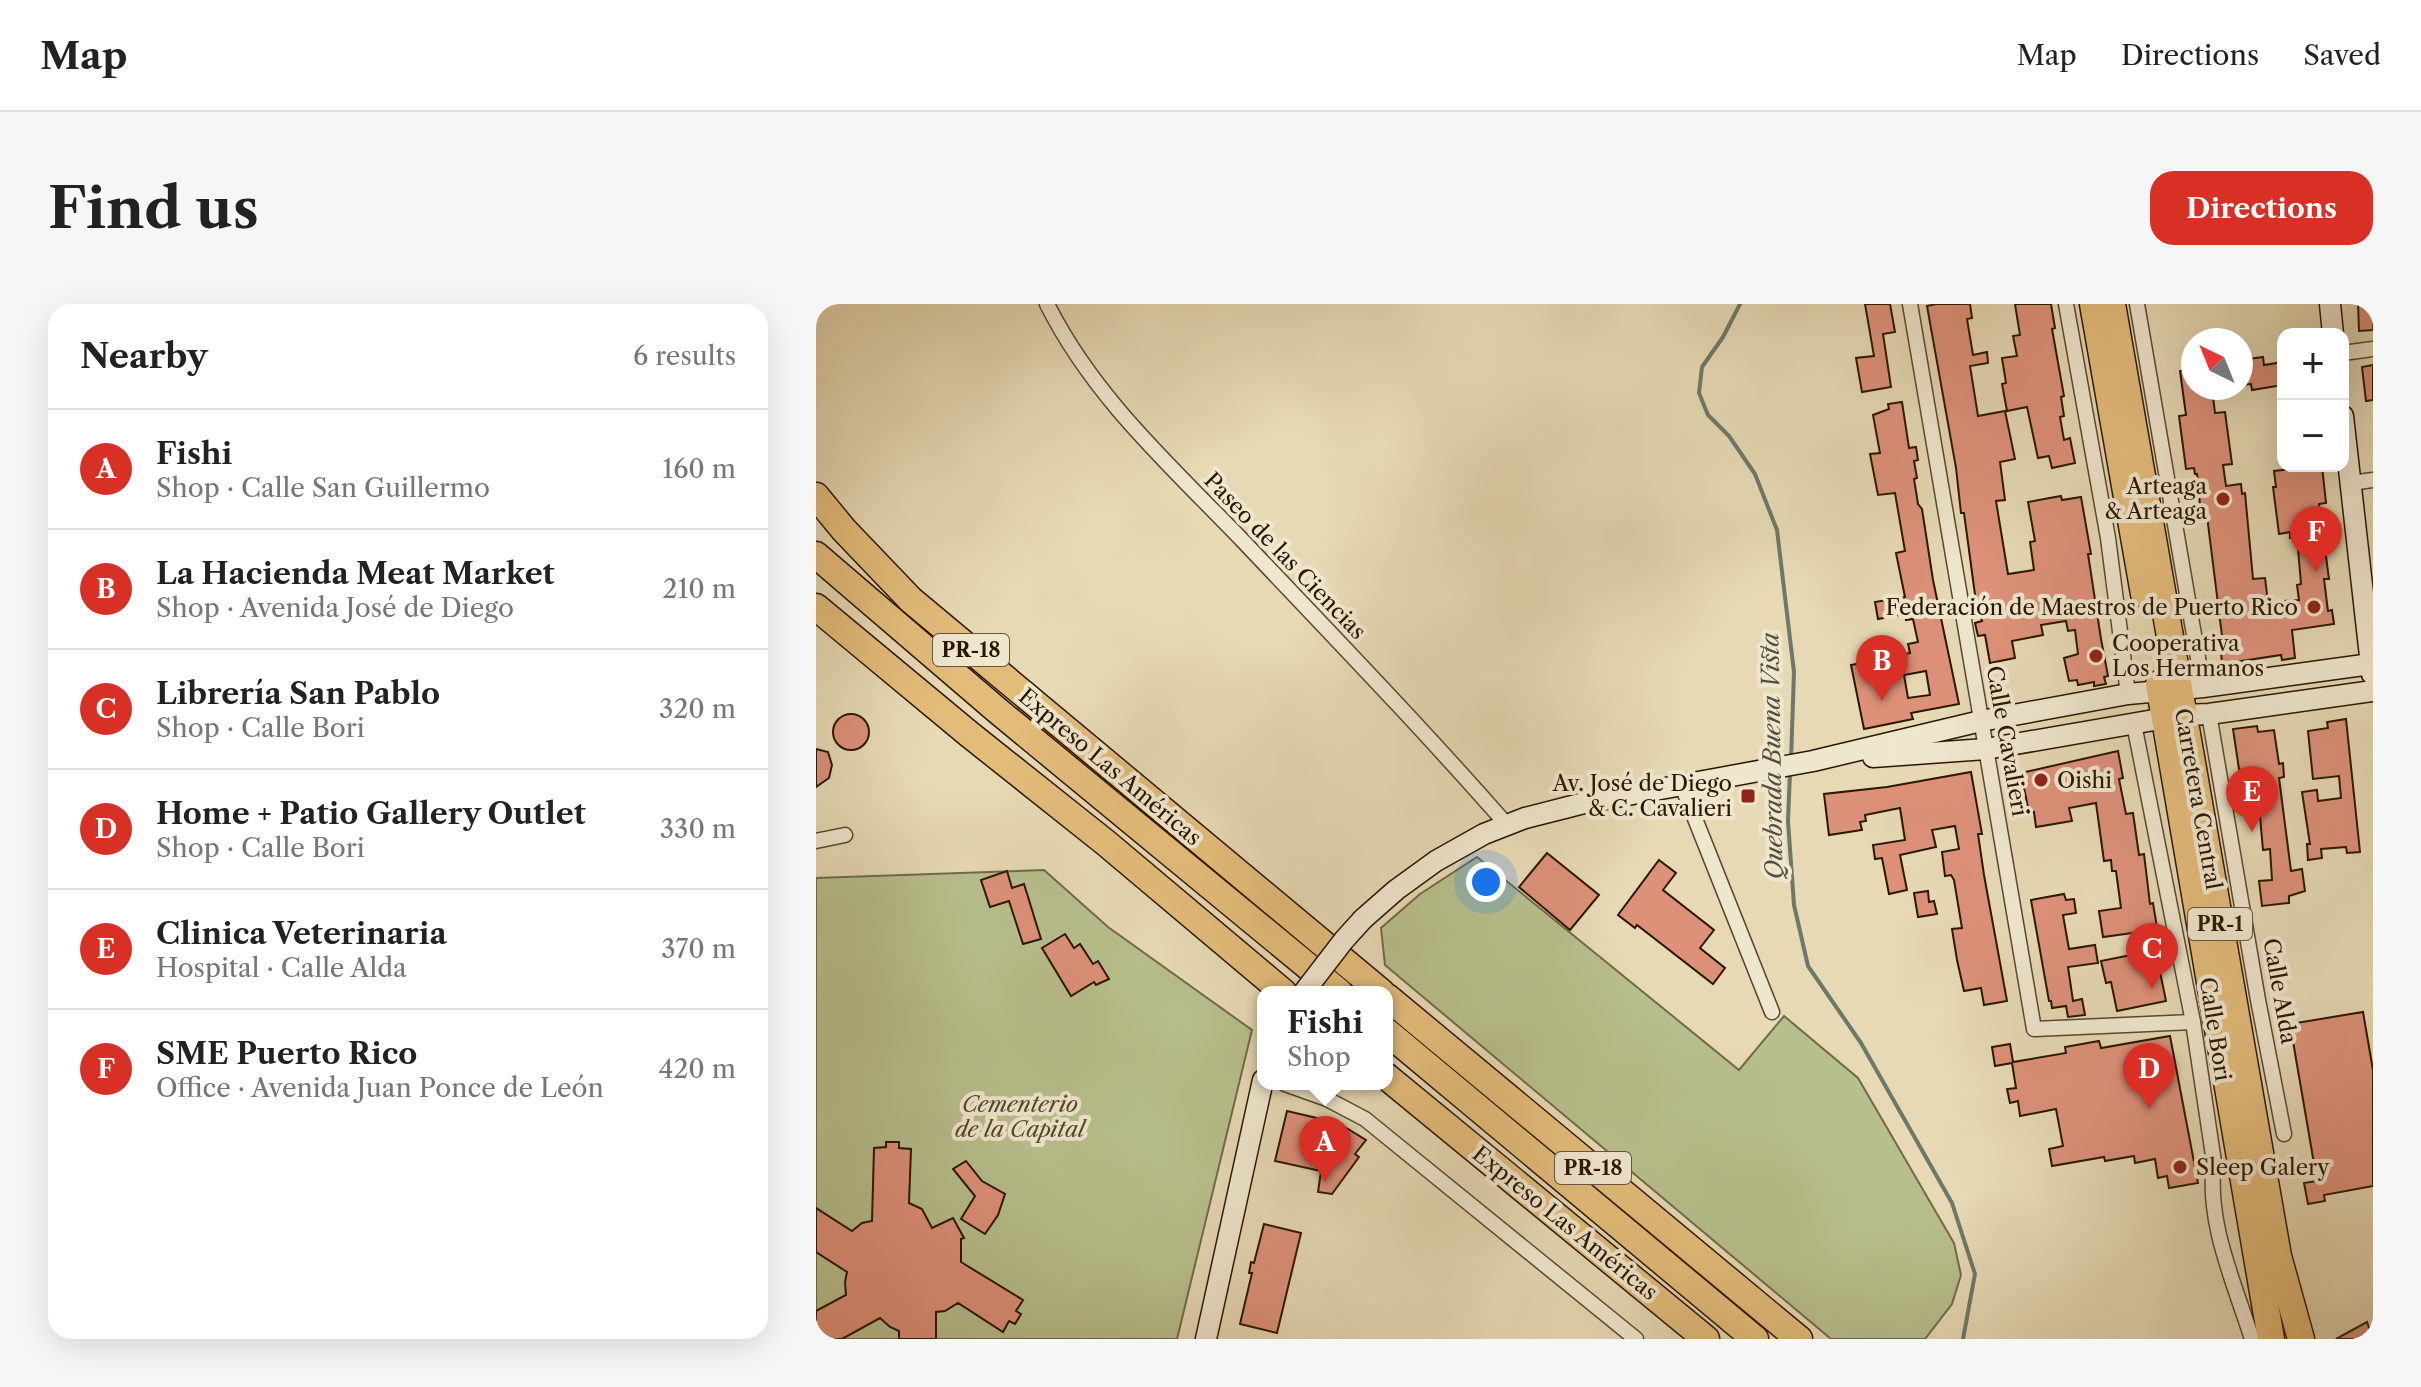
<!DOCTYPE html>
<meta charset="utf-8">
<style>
:root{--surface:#fff;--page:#f6f6f6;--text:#222;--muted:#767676;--line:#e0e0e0;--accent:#d93025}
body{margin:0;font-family:"Libre Caslon Text",serif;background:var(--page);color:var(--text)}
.controls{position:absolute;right:24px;top:24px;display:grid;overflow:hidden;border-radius:16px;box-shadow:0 8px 32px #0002}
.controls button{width:72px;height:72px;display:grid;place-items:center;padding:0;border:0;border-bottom:2px solid var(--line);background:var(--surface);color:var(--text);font:40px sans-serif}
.compass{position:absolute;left:1365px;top:24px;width:72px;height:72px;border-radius:50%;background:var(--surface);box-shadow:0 8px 32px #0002;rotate:317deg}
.you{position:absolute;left:670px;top:578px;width:28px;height:28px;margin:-20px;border:6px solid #fff;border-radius:50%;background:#1a73e8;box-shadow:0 0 0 12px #1a73e833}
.badge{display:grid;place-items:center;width:52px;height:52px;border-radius:50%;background:var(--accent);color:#fff;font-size:26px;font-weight:700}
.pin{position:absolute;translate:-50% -66px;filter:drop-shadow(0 2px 4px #0008)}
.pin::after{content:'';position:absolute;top:42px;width:28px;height:24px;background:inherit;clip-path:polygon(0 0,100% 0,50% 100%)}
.popup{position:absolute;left:441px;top:682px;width:136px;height:104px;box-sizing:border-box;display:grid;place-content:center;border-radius:16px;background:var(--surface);filter:drop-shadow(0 2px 6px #0005);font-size:26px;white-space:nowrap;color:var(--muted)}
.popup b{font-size:30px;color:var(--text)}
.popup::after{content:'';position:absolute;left:50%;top:100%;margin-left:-16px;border:16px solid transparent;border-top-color:var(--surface)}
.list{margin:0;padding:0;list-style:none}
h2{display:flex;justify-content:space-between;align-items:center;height:104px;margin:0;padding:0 32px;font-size:34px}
h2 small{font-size:26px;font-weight:400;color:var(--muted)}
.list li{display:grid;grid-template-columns:52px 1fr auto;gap:24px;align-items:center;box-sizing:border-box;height:120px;padding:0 32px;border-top:2px solid var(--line)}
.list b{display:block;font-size:30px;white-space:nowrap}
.list p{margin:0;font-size:26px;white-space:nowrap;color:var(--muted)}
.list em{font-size:26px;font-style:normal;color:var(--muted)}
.map{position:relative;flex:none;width:1557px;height:1035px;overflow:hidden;border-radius:24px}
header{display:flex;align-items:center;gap:48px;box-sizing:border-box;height:112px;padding:0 40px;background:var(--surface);border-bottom:2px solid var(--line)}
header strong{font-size:38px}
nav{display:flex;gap:44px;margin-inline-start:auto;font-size:28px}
.intro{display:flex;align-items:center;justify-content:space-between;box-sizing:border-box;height:192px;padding:0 48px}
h1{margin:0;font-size:56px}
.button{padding:20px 36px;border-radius:24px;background:var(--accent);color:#fff;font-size:28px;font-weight:700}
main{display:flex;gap:48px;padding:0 48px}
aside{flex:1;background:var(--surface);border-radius:24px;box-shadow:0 8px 32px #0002}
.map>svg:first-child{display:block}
.green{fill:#b7bf8c;stroke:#706b46;stroke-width:2}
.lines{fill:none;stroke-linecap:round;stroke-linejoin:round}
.stream{stroke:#6b796b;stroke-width:4}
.building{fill:#dd9179;stroke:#2a1701;stroke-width:2;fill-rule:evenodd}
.street-casing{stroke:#59482e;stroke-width:17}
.secondary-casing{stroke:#2a1701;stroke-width:23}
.highway-casing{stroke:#2a1701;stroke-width:29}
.street{stroke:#efe6ce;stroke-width:14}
.secondary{stroke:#efe6ce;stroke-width:20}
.highway{stroke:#e3bc7a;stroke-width:26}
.secondary-bridge-casing{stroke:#2a1701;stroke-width:23;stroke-linecap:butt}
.secondary-bridge{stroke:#efe6ce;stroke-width:20}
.poi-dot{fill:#8f2418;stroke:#efe6ce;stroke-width:3}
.labels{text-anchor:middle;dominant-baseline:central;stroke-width:8;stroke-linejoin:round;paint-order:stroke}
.shield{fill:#efe6ce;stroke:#65553e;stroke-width:2}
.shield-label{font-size:20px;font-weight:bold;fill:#2a1701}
.poi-label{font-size:22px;fill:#2a1701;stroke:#efe6ce;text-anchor:end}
.street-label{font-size:22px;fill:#2a1701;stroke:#efe6ce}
.park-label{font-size:22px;font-style:italic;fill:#54492b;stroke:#efe6ce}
.water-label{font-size:24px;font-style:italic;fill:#50503f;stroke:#efe6ce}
</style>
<header>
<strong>Map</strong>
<nav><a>Map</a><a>Directions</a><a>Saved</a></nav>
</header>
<div class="intro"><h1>Find us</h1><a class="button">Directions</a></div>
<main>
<aside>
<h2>Nearby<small>6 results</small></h2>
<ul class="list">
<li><span class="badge">A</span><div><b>Fishi</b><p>Shop · Calle San Guillermo</p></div><em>160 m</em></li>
<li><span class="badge">B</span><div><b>La Hacienda Meat Market</b><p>Shop · Avenida José de Diego</p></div><em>210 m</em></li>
<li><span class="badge">C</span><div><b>Librería San Pablo</b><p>Shop · Calle Bori</p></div><em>320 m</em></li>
<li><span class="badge">D</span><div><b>Home + Patio Gallery Outlet</b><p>Shop · Calle Bori</p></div><em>330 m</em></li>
<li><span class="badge">E</span><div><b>Clinica Veterinaria</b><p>Hospital · Calle Alda</p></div><em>370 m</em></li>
<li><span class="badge">F</span><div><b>SME Puerto Rico</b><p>Office · Avenida Juan Ponce de León</p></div><em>420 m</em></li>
</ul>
</aside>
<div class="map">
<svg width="1557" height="1035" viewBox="0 0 1557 1035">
<rect width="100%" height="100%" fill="#e6d9b4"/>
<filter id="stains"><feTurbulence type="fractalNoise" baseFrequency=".0025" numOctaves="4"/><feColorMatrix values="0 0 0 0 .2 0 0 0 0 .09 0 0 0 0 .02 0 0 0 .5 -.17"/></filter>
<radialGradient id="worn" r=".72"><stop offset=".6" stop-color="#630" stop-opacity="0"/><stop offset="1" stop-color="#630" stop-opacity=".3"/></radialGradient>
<g class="green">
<path d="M 661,553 L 923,766 L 968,712 L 1042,774 L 1138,939 L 1145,971 L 1136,1000 L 1109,1035 L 1015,1035 L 569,661 L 565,624 L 604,590 Z"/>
<path d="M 228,566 L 292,623 L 436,726 L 361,1035 L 0,1035 L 0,574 Z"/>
</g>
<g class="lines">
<g class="stream">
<path d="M 924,0 L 907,33 L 886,63 L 883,89 L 892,111 L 913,132 L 939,170 L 961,226 L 978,368 L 975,456"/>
<path d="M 974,469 L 972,517 L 978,601 L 992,662 L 1045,739 L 1136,899 L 1159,970 L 1147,1035"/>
</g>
</g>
<g class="building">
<path d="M 1049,0 L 1074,0 L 1079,28 L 1067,30 L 1075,83 L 1046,88 L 1040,54 L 1058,52 Z"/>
<path d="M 1120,0 L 1154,0 L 1156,14 L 1151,15 L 1157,51 L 1171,48 L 1172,59 L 1154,62 L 1162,112 L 1189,107 L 1199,155 L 1184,158 L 1189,196 L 1180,197 L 1192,270 L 1218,266 L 1214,238 L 1219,237 L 1212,198 L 1245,192 L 1246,196 L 1265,193 L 1275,250 L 1272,250 L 1285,335 L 1292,372 L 1288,373 L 1290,380 L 1278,382 L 1278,378 L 1262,381 L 1261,376 L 1253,377 L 1248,354 L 1262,350 L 1259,326 L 1252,327 L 1250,317 L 1225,321 L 1227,331 L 1196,337 L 1199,354 L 1174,359 L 1169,331 L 1162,332 L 1159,319 L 1166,317 L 1160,298 L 1148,209 L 1145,209 L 1140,164 L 1111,2 Z"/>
<path d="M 1199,0 L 1235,0 L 1239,24 L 1236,25 L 1248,92 L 1245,93 L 1248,112 L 1244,113 L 1248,136 L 1254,134 L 1259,159 L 1236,164 L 1233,152 L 1222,154 L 1211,103 L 1191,107 L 1186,80 L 1190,79 L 1186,54 L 1201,52 L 1197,32 L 1204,31 Z"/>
<path d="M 1542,0 L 1557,0 L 1557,26 L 1543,27 Z"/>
<path d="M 1447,53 L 1448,61 L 1467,58 L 1467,81 L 1436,86 L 1435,80 L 1427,81 L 1425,56 Z"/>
<path d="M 1557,61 L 1557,96 L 1550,97 L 1546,63 Z"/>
<path d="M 1377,65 L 1377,84 L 1396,84 L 1399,109 L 1409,108 L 1416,160 L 1407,161 L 1410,182 L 1425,180 L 1426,190 L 1429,189 L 1437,275 L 1449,274 L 1452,298 L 1483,296 L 1481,281 L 1485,280 L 1481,233 L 1474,234 L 1474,228 L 1463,230 L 1457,183 L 1460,183 L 1458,167 L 1506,162 L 1510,199 L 1503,200 L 1513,275 L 1508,275 L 1512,307 L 1516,306 L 1518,320 L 1476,326 L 1479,354 L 1466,356 L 1465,351 L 1406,360 L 1405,348 L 1408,348 L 1391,212 L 1388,212 L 1384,201 L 1381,170 L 1379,170 L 1378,164 L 1370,165 L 1363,112 L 1370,111 L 1364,67 Z"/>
<path d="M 1086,98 L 1093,144 L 1100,143 L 1102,156 L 1098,157 L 1101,174 L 1098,175 L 1102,200 L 1106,205 L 1117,276 L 1143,400 L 1095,409 L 1097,415 L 1048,425 L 1035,361 L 1094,349 L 1092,340 L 1102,338 L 1097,315 L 1090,316 L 1089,310 L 1062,315 L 1059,298 L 1089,293 L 1080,249 L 1089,247 L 1079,189 L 1062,191 L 1054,150 L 1064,149 L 1057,111 L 1073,105 L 1072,100 ZM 1110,367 L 1114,391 L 1092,394 L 1088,371 Z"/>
<circle cx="35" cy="428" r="18"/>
<path d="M 1530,415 L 1544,548 L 1531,549 L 1530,543 L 1505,545 L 1506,554 L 1492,556 L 1491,540 L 1494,540 L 1486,488 L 1501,486 L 1502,497 L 1525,494 L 1523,472 L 1497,475 L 1492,427 L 1512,424 L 1511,418 Z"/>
<path d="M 1441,422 L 1442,428 L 1458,426 L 1463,460 L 1467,459 L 1468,473 L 1463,474 L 1475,567 L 1486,565 L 1489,587 L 1473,592 L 1473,599 L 1446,602 L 1443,577 L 1456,576 L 1454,545 L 1447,546 L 1442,490 L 1427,492 L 1417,425 Z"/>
<path d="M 0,445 L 12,448 L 16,461 L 13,474 L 0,483 Z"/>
<path d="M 1302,447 L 1307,474 L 1303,475 L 1310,510 L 1317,509 L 1323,551 L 1328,550 L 1334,600 L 1337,599 L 1347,660 L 1343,663 L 1350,697 L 1301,707 L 1295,678 L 1290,679 L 1285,657 L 1320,650 L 1316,629 L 1287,633 L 1283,607 L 1305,604 L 1300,567 L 1296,567 L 1295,556 L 1288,557 L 1280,499 L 1253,504 L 1256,517 L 1220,523 L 1218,508 L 1213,509 L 1205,469 Z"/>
<path d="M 1155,468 L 1166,530 L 1162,530 L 1168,571 L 1191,697 L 1168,701 L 1165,684 L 1148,687 L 1141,656 L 1136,625 L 1146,624 L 1138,576 L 1135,571 L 1129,572 L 1126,548 L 1143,545 L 1139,522 L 1116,526 L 1120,543 L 1084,551 L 1091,586 L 1073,590 L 1066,554 L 1059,555 L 1057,541 L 1089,536 L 1084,504 L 1049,511 L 1050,517 L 1044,518 L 1046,526 L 1013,531 L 1008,490 L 1071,483 Z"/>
<path d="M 731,549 L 783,591 L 754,626 L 703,583 Z"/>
<path d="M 843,556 L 860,569 L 847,586 L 898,626 L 884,644 L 909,664 L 897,680 L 821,621 L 819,624 L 802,611 Z"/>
<path d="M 191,567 L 196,584 L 208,580 L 225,635 L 207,640 L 193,597 L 174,603 L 165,576 Z"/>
<path d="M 1112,587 L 1113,598 L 1118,597 L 1121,610 L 1102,613 L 1098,589 Z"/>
<path d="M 1248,590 L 1250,596 L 1258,595 L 1260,609 L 1247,611 L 1253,645 L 1279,641 L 1282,659 L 1252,663 L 1257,697 L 1266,695 L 1269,711 L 1252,713 L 1250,702 L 1236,704 L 1235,697 L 1233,697 L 1215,596 Z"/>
<path d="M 249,630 L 258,644 L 264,640 L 277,660 L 282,657 L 293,675 L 280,681 L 278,678 L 255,692 L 226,644 Z"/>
<path d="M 1547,708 L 1557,766 L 1557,882 L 1508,891 L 1509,897 L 1492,900 L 1488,879 L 1501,877 L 1474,720 Z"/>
<path d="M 1354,732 L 1382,879 L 1353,884 L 1351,872 L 1342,874 L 1339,855 L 1319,859 L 1318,852 L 1289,857 L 1288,853 L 1236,862 L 1233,845 L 1247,842 L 1240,805 L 1204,812 L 1202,797 L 1194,799 L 1191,785 L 1200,784 L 1196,759 L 1179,762 L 1176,743 L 1194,740 L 1197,758 L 1250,749 L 1249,743 L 1283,737 L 1285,744 Z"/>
<path d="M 471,807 L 522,819 L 550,836 L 539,850 L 543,853 L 516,890 L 502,888 L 505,867 L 459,857 Z"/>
<path d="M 70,838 L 83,838 L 83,844 L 95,845 L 93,899 L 106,905 L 116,924 L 137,914 L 148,934 L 145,935 L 145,958 L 207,996 L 200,1007 L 205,1010 L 199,1020 L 193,1017 L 187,1028 L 142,999 L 129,1007 L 120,1008 L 120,1035 L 83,1035 L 83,1027 L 74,1023 L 64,1014 L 26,1035 L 0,1035 L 0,1007 L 30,991 L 29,978 L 31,968 L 0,948 L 0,904 L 36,927 L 46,919 L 56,917 L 58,844 L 70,843 Z"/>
<path d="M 150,857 L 166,877 L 189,890 L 182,911 L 169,930 L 145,915 L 159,892 L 137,865 Z"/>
<path d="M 448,920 L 485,929 L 461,1029 L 424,1020 L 436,969 L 433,969 L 435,958 L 438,959 Z"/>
<path d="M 1551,1018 L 1557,1035 L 1520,1035 Z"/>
</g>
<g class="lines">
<defs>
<g id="street">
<path d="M 231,0 C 278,94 355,162 427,237 C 516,331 606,424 691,521"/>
<path d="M 1094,0 L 1218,725 L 1377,718"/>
<path d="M 1250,0 L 1292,234 L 1312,390"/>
<path d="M 1321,0 L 1387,383"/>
<path d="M 1527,49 L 1557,45"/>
<path d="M 1535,179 L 1557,176"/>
<path d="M 1393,410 L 1442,696 L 1468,830"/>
<path d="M 1318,420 L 1377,718 L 1398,858 C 1390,918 1418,978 1436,1035"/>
<path d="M 866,482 L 956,708"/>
<path d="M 0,537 L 29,531"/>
<path d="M 469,780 L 511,795 L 549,815 L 820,1035"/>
</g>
<g id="secondary">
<path d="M 1514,0 L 1517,30"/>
<path d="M 1527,112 L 1556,370"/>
<path d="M 1057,453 L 1170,445 L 1367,411 L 1393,410 L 1557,387"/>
<path d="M 547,615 L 580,586 L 620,557 L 668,530 L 709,514 L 768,499 L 997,457 L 1165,417 L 1312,390 L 1387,383 L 1555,360"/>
<path d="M 390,1035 L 447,776"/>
</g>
<g id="highway">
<path d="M 1277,0 L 1328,290"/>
<path d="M 1296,0 L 1462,952 L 1485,1035"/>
<path d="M 0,192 L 28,226 L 95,296 L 565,688"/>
<path d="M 0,251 L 182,407 L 523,688"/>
<path d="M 0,303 L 153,430 L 290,539 L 467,688"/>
<path d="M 1343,380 L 1455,1035"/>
<path d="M 571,693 L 983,1035"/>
<path d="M 571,728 L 939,1035"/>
<path d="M 571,773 L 890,1035"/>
</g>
</defs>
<use href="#street" class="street-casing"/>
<use href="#secondary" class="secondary-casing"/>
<use href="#highway" class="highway-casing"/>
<use href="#street" class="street"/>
<use href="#secondary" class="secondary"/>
<use href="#highway" class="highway"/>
<defs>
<path id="secondary-bridge" d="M 488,688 L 528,636 L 547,615"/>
</defs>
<use href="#secondary-bridge" class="secondary-bridge-casing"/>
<use href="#secondary-bridge" class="secondary-bridge"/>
</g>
<g class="poi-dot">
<circle cx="1407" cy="195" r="8"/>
<circle cx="1498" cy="303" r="8"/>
<circle cx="1280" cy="352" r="8"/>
<circle cx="1225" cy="476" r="8"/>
<rect x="924" y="484" width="16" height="16" rx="4"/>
<circle cx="1364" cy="863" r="8"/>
</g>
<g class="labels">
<g class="shield">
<rect x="117" y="330" width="76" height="32" rx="6"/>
<rect x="1372" y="604" width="64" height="32" rx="6"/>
<rect x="739" y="848" width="76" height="32" rx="6"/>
</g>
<g class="shield-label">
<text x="155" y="346">PR-18</text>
<text x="1404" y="620">PR-1</text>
<text x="777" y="864">PR-18</text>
</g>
<g class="poi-label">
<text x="1391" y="182">Arteaga<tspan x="1391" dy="25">&amp; Arteaga</tspan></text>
<text x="1482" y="303">Federación de Maestros de Puerto Rico</text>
<text x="1296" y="339" text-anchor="start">Cooperativa<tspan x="1296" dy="25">Los Hermanos</tspan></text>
<text x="1241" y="476" text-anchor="start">Oishi</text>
<text x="916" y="479">Av. José de Diego<tspan x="916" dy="25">&amp; C. Cavalieri</tspan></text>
<text x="1380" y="863" text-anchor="start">Sleep Galery</text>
</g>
<g class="street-label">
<text transform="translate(469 252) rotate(46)">Paseo de las Ciencias</text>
<text transform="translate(1191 437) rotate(80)">Calle Cavalieri</text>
<text transform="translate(294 463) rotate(40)">Expreso Las Américas</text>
<text transform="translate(1382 495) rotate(80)">Carretera Central</text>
<text transform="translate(1464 687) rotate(80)">Calle Alda</text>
<text transform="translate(1399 725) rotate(81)">Calle Bori</text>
<text transform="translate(749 919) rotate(39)">Expreso Las Américas</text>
</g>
<g class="park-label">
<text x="204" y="800">Cementerio<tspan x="204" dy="25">de la Capital</tspan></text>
</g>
<g class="water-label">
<text transform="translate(956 452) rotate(-91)">Quebrada Buena Vista</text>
</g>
</g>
<rect width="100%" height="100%" filter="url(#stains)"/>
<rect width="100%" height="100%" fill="url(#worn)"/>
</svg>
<div class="controls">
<button>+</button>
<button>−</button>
</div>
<svg class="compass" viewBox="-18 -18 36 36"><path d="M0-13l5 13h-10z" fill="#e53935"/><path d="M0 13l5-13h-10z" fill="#767676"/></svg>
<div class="you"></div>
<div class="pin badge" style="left:509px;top:878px">A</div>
<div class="popup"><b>Fishi</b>Shop</div>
<div class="pin badge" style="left:1066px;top:397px">B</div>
<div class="pin badge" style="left:1336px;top:685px">C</div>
<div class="pin badge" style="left:1333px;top:805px">D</div>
<div class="pin badge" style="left:1436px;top:528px">E</div>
<div class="pin badge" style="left:1500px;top:268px">F</div>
</div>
</main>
